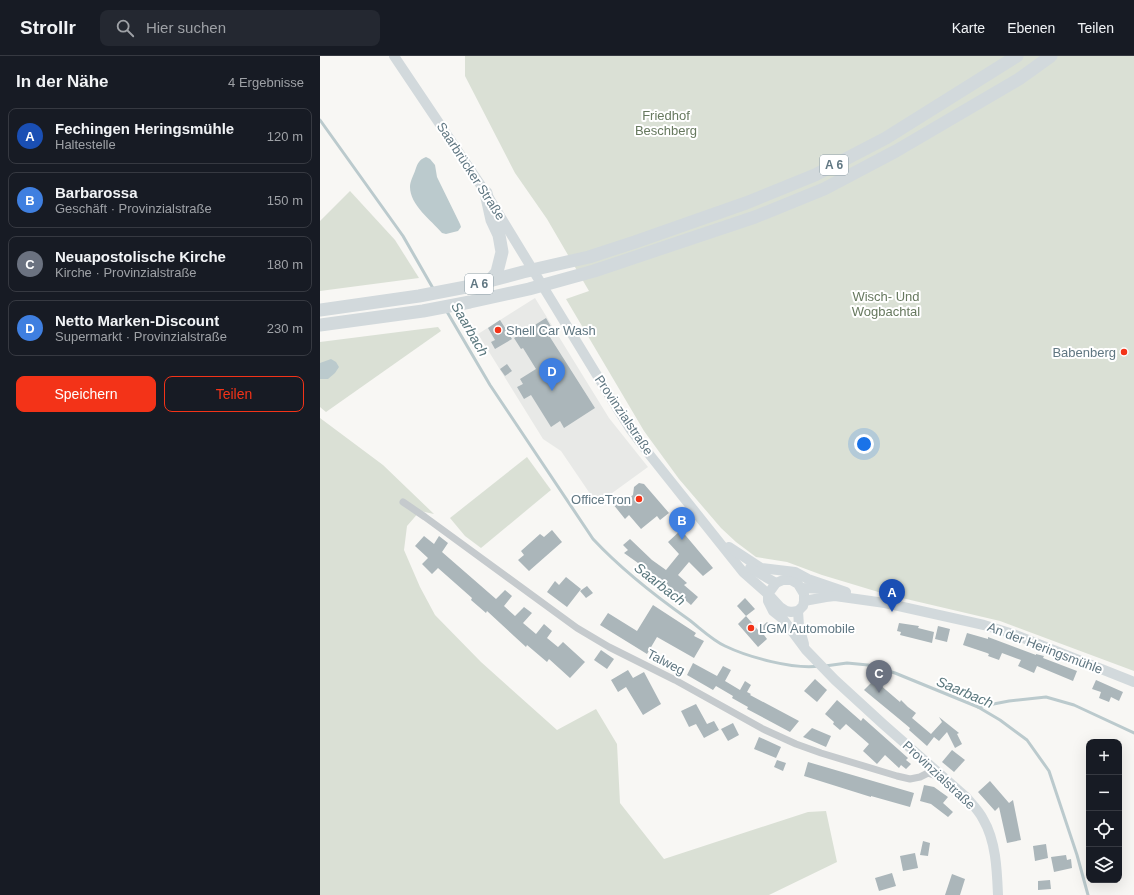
<!DOCTYPE html>
<html lang="de">
<meta charset="utf-8">
<style>
:root{--surface:#171b24;--page:#242831;--text:#f1f3f6;--muted:#9ea1a6;--line:#363941;--accent:#f33318}
body{margin:0;font-family:Arial,sans-serif;background:var(--page);color:var(--text)}
.controls{position:absolute;right:12px;bottom:12px;display:grid;overflow:hidden;border-radius:8px;box-shadow:0 4px 16px #0002}
.controls button{width:36px;height:36px;display:grid;place-items:center;padding:0;border:0;border-bottom:1px solid var(--line);background:var(--surface);color:var(--text);font:20px sans-serif}
.you{position:absolute;left:544px;top:388px;width:14px;height:14px;margin:-10px;border:3px solid #fff;border-radius:50%;background:#1a73e8;box-shadow:0 0 0 6px #1a73e833}
.badge{display:grid;place-items:center;width:26px;height:26px;border-radius:50%;background:var(--accent);color:#fff;font-size:13px;font-weight:700}
.pin{position:absolute;translate:-50% -33px;filter:drop-shadow(0 1px 2px #0008)}
.pin::after{content:'';position:absolute;top:21px;width:14px;height:12px;background:inherit;clip-path:polygon(0 0,100% 0,50% 100%)}
.list{margin:0;padding:0;list-style:none}
h2{display:flex;justify-content:space-between;align-items:center;height:52px;margin:0;padding:0 16px;font-size:17px}
h2 small{font-size:13px;font-weight:400;color:var(--muted)}
.list li{display:grid;grid-template-columns:26px 1fr auto;gap:12px;align-items:center;box-sizing:border-box;height:56px;margin:0 8px 8px;padding:0 8px;border:1px solid var(--line);border-radius:8px}
.list b{display:block;font-size:15px;white-space:nowrap}
.list p{margin:0;font-size:13px;white-space:nowrap;color:var(--muted)}
.list em{font-size:13px;font-style:normal;color:var(--muted)}
.actions{display:flex;gap:8px;padding:12px 16px}
.actions a{flex:1;padding:9px 0;border:1px solid var(--accent);border-radius:8px;text-align:center;font-size:14px;color:var(--accent)}
.actions .main{background:var(--accent);color:#fff}
.icon{flex:none;width:22px;height:22px;fill:none;stroke:currentColor;stroke-width:2;stroke-linecap:round;stroke-linejoin:round}
.map{position:relative;flex:none;width:814px;height:839px;overflow:hidden}
header{display:flex;align-items:center;gap:24px;box-sizing:border-box;height:56px;padding:0 20px;background:var(--surface);border-bottom:1px solid var(--line)}
header strong{font-size:19px}
nav{display:flex;gap:22px;margin-inline-start:auto;font-size:14px}
.search{width:280px;height:36px;background:var(--page);display:flex;align-items:center;gap:10px;box-sizing:border-box;padding:0 14px;border-radius:8px;color:var(--muted);font-size:15px}
main{display:flex}
aside{flex:1;background:var(--surface)}
.map>svg:first-child{display:block}
.built{fill:#e8e9e7}
.green{fill:#dae0d5}
.water{fill:#bbcacd}
.lines{fill:none;stroke-linecap:round;stroke-linejoin:round}
.stream{stroke:#bbcacd;stroke-width:3}
.building{fill:#abb6ba}
.minor{stroke:#c5cacd;stroke-width:7}
.secondary{stroke:#d2d9dc;stroke-width:10}
.motorway{stroke:#d2d9dc;stroke-width:13}
.poi-dot{fill:#f33318;stroke:#fff;stroke-width:1.5}
.labels{text-anchor:middle;dominant-baseline:central;stroke-width:4;stroke-linejoin:round;paint-order:stroke}
.shield{fill:#fff;stroke:#90a0a8;stroke-width:1}
.shield-label{font-size:12px;font-weight:bold;fill:#607782}
.park-label{font-size:13px;fill:#67795f;stroke:#fff}
.street-label{font-size:13px;fill:#607782;stroke:#fff}
.poi-label{font-size:13px;fill:#607782;stroke:#fff;text-anchor:start}
.water-label{font-size:14px;font-style:italic;fill:#5a777d;stroke:#fff}
</style>
<header>
<strong>Strollr</strong>
<div class="search"><svg class="icon" aria-label="search" viewBox="0 0 24 24"><circle cx="10" cy="10" r="6"/><path d="M15 15l6 6"/></svg>Hier suchen</div>
<nav><a>Karte</a><a>Ebenen</a><a>Teilen</a></nav>
</header>
<main>
<aside>
<h2>In der Nähe<small>4 Ergebnisse</small></h2>
<ul class="list">
<li><span class="badge" style="background:#1a4fb4">A</span><div><b>Fechingen Heringsmühle</b><p>Haltestelle</p></div><em>120 m</em></li>
<li><span class="badge" style="background:#3f7fe0">B</span><div><b>Barbarossa</b><p>Geschäft · Provinzialstraße</p></div><em>150 m</em></li>
<li><span class="badge" style="background:#6b7280">C</span><div><b>Neuapostolische Kirche</b><p>Kirche · Provinzialstraße</p></div><em>180 m</em></li>
<li><span class="badge" style="background:#3f7fe0">D</span><div><b>Netto Marken-Discount</b><p>Supermarkt · Provinzialstraße</p></div><em>230 m</em></li>
</ul>
<div class="actions"><a class="main">Speichern</a><a>Teilen</a></div>
</aside>
<div class="map">
<svg width="814" height="839" viewBox="0 0 814 839">
<rect width="100%" height="100%" fill="#f8f7f4"/>
<path class="built" d="M 215,242 L 289,362 L 328,411 L 277,448 L 241,395 L 223,383 L 158,278 Z"/>
<g class="green">
<path d="M 145,0 L 814,0 L 814,615 L 680,565 L 565,538 L 502,519 L 467,506 L 436,501 L 416,486 L 401,472 L 359,423 L 324,375 L 246,243 L 269,235 L 227,163 L 195,117 L 145,20 Z"/>
<path d="M 30,135 L 75,184 L 99,222 L 0,235 L 0,165 Z"/>
<path d="M 118,271 L 121,275 L 6,356 L 0,351 L 0,286 Z"/>
<path d="M 0,362 L 63,409 L 114,458 L 100,455 L 87,470 L 84,494 L 100,531 L 115,559 L 161,606 L 237,674 L 276,653 L 297,688 L 300,747 L 344,803 L 488,756 L 506,755 L 517,806 L 449,839 L 0,839 Z"/>
<path d="M 207,401 L 231,434 L 161,492 L 145,480 L 130,462 Z"/>
</g>
<g class="water">
<path d="M 106,101 L 110,103 L 115,109 L 117,121 L 140,168 L 141,171 L 138,175 L 126,178 L 122,177 C 111,164 90,149 90,131 C 90,126 93,120 95,115 C 97,109 98,104 106,101 Z"/>
<path d="M 11,303 L 16,306 L 19,311 L 15,317 L 8,323 L 0,323 L 0,307 Z"/>
</g>
<g class="lines">
<g class="stream">
<path d="M 0,64 L 83,180 L 114,234"/>
<path d="M 126,254 L 170,329 L 273,483 C 302,514 334,539 368,563 C 380,572 392,584 405,590 C 428,601 474,614 500,610"/>
<path d="M 505,610 L 527,607 L 548,609 L 575,617 L 658,651 L 680,664 L 707,684 L 729,715 L 757,799 L 768,839"/>
<path d="M 658,651 L 689,645 L 726,641 L 754,649 L 814,677"/>
</g>
</g>
<g class="building">
<path d="M 226,262 L 233,274 L 228,278 L 275,352 L 244,372 L 240,365 L 231,371 L 211,339 L 204,343 L 197,331 L 203,328 L 200,323 L 216,313 L 203,292 L 201,293 L 194,282 Z"/>
<path d="M 180,264 L 192,283 L 175,293 L 171,286 L 175,284 L 168,272 Z"/>
<path d="M 187,308 L 192,315 L 185,320 L 180,313 Z"/>
<path d="M 319,427 L 324,428 L 349,457 L 340,464 L 337,460 L 321,473 L 309,459 L 305,463 L 293,448 L 300,442 L 304,446 L 313,439 L 314,431 Z"/>
<path d="M 232,474 L 242,486 L 209,515 L 198,504 L 204,499 L 201,495 L 220,478 L 224,481 Z"/>
<path d="M 361,474 L 393,512 L 383,520 L 369,506 L 358,519 L 367,527 L 364,529 L 378,541 L 371,549 L 339,522 L 304,497 L 308,494 L 303,489 L 310,483 L 332,504 L 346,514 L 359,498 L 348,486 Z"/>
<path d="M 104,480 L 114,488 L 119,480 L 128,487 L 122,496 L 176,543 L 185,534 L 192,540 L 184,550 L 195,560 L 204,551 L 212,557 L 203,567 L 216,578 L 224,568 L 232,575 L 227,582 L 238,591 L 243,586 L 265,606 L 250,622 L 229,603 L 227,606 L 207,589 L 206,591 L 167,555 L 166,557 L 151,544 L 152,542 L 118,512 L 112,518 L 102,508 L 108,502 L 95,490 Z"/>
<path d="M 246,521 L 261,533 L 247,551 L 227,536 L 235,525 L 239,529 Z"/>
<path d="M 267,530 L 273,537 L 266,542 L 260,535 Z"/>
<path d="M 425,542 L 435,553 L 426,560 L 417,550 Z"/>
<path d="M 333,549 L 376,577 L 374,580 L 384,585 L 374,602 L 337,581 L 327,598 L 280,569 L 288,557 L 317,575 Z"/>
<path d="M 426,560 L 438,574 L 447,566 L 452,572 L 444,579 L 447,583 L 438,591 L 418,568 Z"/>
<path d="M 579,567 L 599,570 L 598,572 L 614,576 L 612,587 L 580,579 L 581,576 L 577,575 Z"/>
<path d="M 618,570 L 630,573 L 627,586 L 615,583 Z"/>
<path d="M 647,577 L 668,583 L 668,581 L 716,599 L 716,598 L 724,600 L 723,602 L 757,615 L 753,625 L 717,610 L 714,617 L 698,610 L 701,604 L 682,597 L 679,604 L 668,600 L 669,598 L 667,597 L 643,589 Z"/>
<path d="M 281,594 L 294,603 L 287,613 L 274,604 Z"/>
<path d="M 373,607 L 397,620 L 403,610 L 411,614 L 405,625 L 420,634 L 425,625 L 431,629 L 427,636 L 431,638 L 430,639 L 479,665 L 470,676 L 427,653 L 428,651 L 412,642 L 413,640 L 396,630 L 393,634 L 367,619 Z"/>
<path d="M 308,614 L 313,622 L 324,616 L 341,648 L 323,659 L 306,631 L 298,636 L 291,624 Z"/>
<path d="M 495,623 L 507,634 L 497,646 L 484,635 Z"/>
<path d="M 776,624 L 803,636 L 799,645 L 791,641 L 789,646 L 779,642 L 781,636 L 772,633 Z"/>
<path d="M 552,626 L 557,630 L 559,628 L 580,646 L 581,644 L 588,651 L 596,657 L 592,662 L 611,678 L 622,666 L 619,661 L 639,677 L 637,678 L 642,688 L 635,692 L 627,676 L 619,685 L 614,681 L 607,690 L 589,674 L 590,672 L 578,662 L 544,634 Z"/>
<path d="M 517,644 L 541,665 L 543,662 L 588,702 L 586,704 L 591,708 L 586,713 L 581,709 L 579,712 L 565,699 L 557,708 L 543,695 L 549,688 L 526,668 L 520,674 L 513,668 L 514,666 L 505,658 Z"/>
<path d="M 376,648 L 387,668 L 394,665 L 399,674 L 384,682 L 376,668 L 369,671 L 361,655 Z"/>
<path d="M 413,667 L 419,679 L 408,685 L 401,673 Z"/>
<path d="M 492,672 L 511,680 L 506,691 L 483,681 Z"/>
<path d="M 439,681 L 461,691 L 456,702 L 434,693 Z"/>
<path d="M 632,694 L 645,704 L 634,716 L 622,706 Z"/>
<path d="M 457,704 L 466,707 L 463,715 L 454,711 Z"/>
<path d="M 488,706 L 594,737 L 590,751 L 551,740 L 551,741 L 484,720 Z"/>
<path d="M 670,725 L 689,747 L 693,744 L 701,784 L 687,787 L 679,751 L 675,755 L 658,736 Z"/>
<path d="M 604,729 L 614,731 L 628,741 L 623,747 L 633,756 L 628,761 L 611,748 L 600,745 Z"/>
<path d="M 603,785 L 610,787 L 608,800 L 600,799 Z"/>
<path d="M 726,788 L 728,802 L 715,805 L 713,790 Z"/>
<path d="M 595,797 L 598,812 L 583,815 L 580,800 Z"/>
<path d="M 746,799 L 747,804 L 751,803 L 752,812 L 734,816 L 731,801 Z"/>
<path d="M 572,817 L 576,830 L 559,835 L 555,822 Z"/>
<path d="M 632,818 L 645,823 L 640,839 L 625,839 Z"/>
<path d="M 730,824 L 731,833 L 718,834 L 718,825 Z"/>
</g>
<g class="lines">
<path class="minor" d="M 83,446 L 105,461 L 257,572 L 289,591 L 355,624 L 443,673 L 476,688 L 501,697 L 577,720 L 590,723 L 600,721 L 608,717 L 622,722"/>
<g class="secondary">
<path d="M 74,0 L 166,137 L 297,352 L 311,374 L 329,398 L 423,516 L 448,538 L 460,551 L 466,555 L 471,556 L 478,555 L 483,550 L 484,545 L 484,538 L 478,528 L 471,524 L 463,524 L 456,527 L 448,538 L 448,545 L 453,555 L 463,563 L 486,594 L 515,624 L 563,668 L 646,741 C 652,748 659,755 663,763 C 676,785 677,814 678,839"/>
<path d="M 409,491 L 441,512 L 475,516 L 488,523 L 526,536"/>
<path d="M 430,512 L 456,527"/>
<path d="M 481,532 L 510,533"/>
<path d="M 484,545 L 506,541 L 515,540 L 565,547 L 664,569 L 693,578 L 814,626"/>
<path d="M 478,555 L 479,570 L 484,588"/>
</g>
<g class="motorway">
<path d="M 166,137 L 172,164 L 179,179 L 182,196 L 177,216 L 168,227"/>
<path d="M 0,254 L 99,240 L 146,231 L 203,216 L 269,201 L 315,186 L 426,147 L 495,119 L 566,82 L 697,0"/>
<path d="M 0,269 L 103,255 L 150,246 L 209,233 L 274,215 L 435,161 L 504,133 L 576,95 L 699,23 L 731,0"/>
</g>
</g>
<g class="poi-dot">
<circle cx="178" cy="274" r="4"/>
<circle cx="804" cy="296" r="4"/>
<circle cx="319" cy="443" r="4"/>
<circle cx="431" cy="572" r="4"/>
</g>
<g class="labels">
<g class="shield">
<rect x="500" y="99" width="28" height="20" rx="3"/>
<rect x="145" y="218" width="28" height="20" rx="3"/>
</g>
<g class="shield-label">
<text x="514" y="109">A 6</text>
<text x="159" y="228">A 6</text>
</g>
<g class="park-label">
<text x="346" y="59">Friedhof<tspan x="346" dy="15">Beschberg</tspan></text>
<text x="566" y="240">Wisch- Und<tspan x="566" dy="15">Wogbachtal</tspan></text>
</g>
<g class="street-label">
<text transform="translate(151 115) rotate(57)">Saarbrücker Straße</text>
<text transform="translate(304 359) rotate(56)">Provinzialstraße</text>
<text transform="translate(725 592) rotate(21)">An der Heringsmühle</text>
<text transform="translate(346 606) rotate(27)">Talweg</text>
<text transform="translate(619 719) rotate(43)">Provinzialstraße</text>
</g>
<g class="poi-label">
<text x="186" y="274">Shell Car Wash</text>
<text x="796" y="296" text-anchor="end">Babenberg</text>
<text x="311" y="443" text-anchor="end">OfficeTron</text>
<text x="439" y="572">LGM Automobile</text>
</g>
<g class="water-label">
<text transform="translate(150 273) rotate(60)">Saarbach</text>
<text transform="translate(340 528) rotate(38)">Saarbach</text>
<text transform="translate(645 636) rotate(23)">Saarbach</text>
</g>
</g>
</svg>
<div class="controls">
<button>+</button>
<button>−</button>
<button><svg class="icon" aria-label="locate" viewBox="0 0 24 24"><circle cx="12" cy="12" r="6"/><path d="M12 2v4M12 18v4M2 12h4M18 12h4"/></svg></button>
<button><svg class="icon" aria-label="layers" viewBox="0 0 24 24"><path d="M12 4l9 5-9 5-9-5zM3 14l9 5 9-5"/></svg></button>
</div>
<div class="you"></div>
<div class="pin badge" style="left:572px;top:556px;background:#1a4fb4">A</div>
<div class="pin badge" style="left:362px;top:484px;background:#3f7fe0">B</div>
<div class="pin badge" style="left:559px;top:637px;background:#6b7280">C</div>
<div class="pin badge" style="left:232px;top:335px;background:#3f7fe0">D</div>
</div>
</main>
